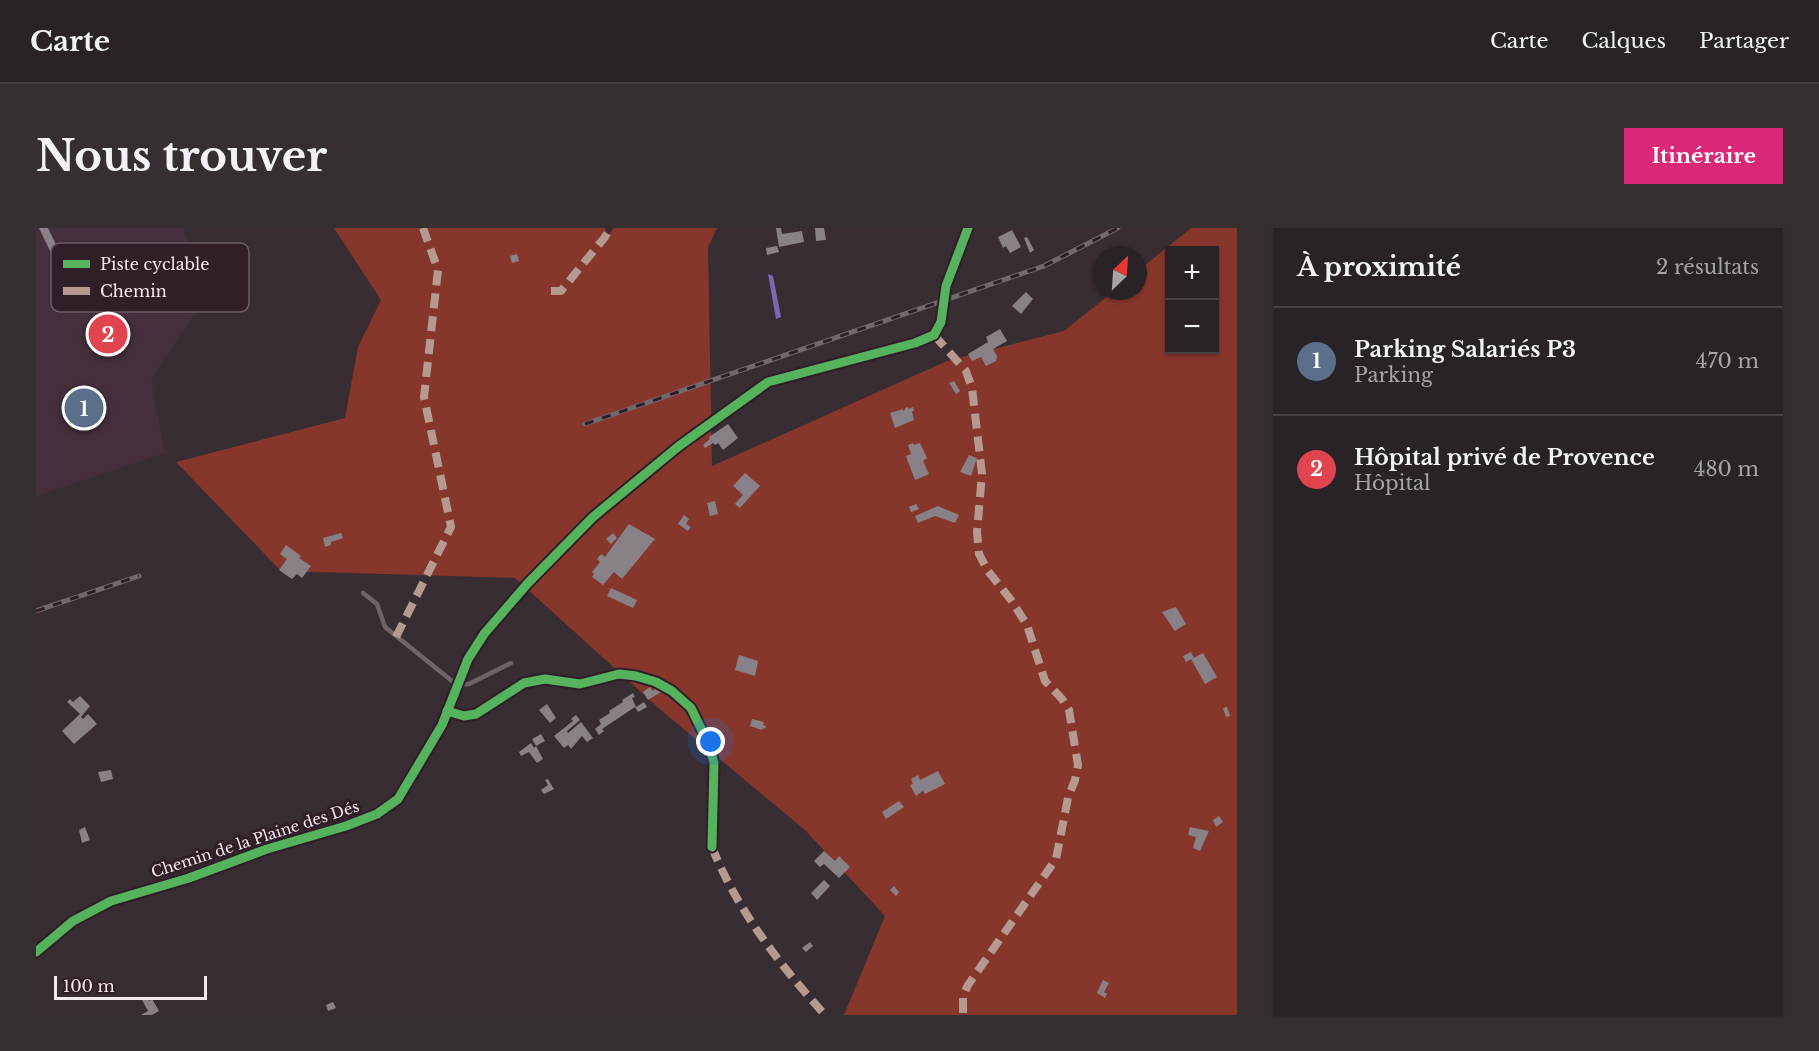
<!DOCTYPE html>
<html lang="fr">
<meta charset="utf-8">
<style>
:root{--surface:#292226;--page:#352f32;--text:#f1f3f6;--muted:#a5a4a7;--line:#453f43;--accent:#db2777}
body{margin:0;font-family:"Libre Baskerville",serif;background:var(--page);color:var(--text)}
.controls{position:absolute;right:18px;top:18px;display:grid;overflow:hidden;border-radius:0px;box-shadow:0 2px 4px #0004}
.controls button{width:54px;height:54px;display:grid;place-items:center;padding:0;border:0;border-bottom:2px solid var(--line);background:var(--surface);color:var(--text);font:30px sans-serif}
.compass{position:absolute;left:1057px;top:18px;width:54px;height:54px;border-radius:50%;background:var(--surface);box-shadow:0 2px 4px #0004;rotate:25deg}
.scale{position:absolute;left:18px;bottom:15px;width:153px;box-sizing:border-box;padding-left:6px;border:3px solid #f5e9f0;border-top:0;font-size:16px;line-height:21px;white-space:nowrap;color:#f5e9f0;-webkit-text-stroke:4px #301f29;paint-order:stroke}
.you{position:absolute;left:675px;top:514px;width:21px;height:21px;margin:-15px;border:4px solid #fff;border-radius:50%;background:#1a73e8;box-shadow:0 0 0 9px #1a73e833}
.badge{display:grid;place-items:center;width:39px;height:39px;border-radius:50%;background:var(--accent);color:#fff;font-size:20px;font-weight:700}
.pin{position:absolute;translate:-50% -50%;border:3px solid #fff;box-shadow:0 2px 6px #0006}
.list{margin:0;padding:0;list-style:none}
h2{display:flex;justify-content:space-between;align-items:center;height:78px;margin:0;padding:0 24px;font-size:26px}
h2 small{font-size:20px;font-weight:400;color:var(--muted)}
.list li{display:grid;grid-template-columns:39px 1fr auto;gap:18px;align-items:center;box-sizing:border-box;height:108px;padding:0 24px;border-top:2px solid var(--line)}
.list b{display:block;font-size:22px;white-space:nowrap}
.list p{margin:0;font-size:20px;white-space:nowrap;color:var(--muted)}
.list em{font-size:20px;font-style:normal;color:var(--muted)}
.map{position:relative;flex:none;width:1201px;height:787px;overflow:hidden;border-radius:0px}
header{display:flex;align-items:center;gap:36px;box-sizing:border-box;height:84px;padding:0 30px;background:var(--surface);border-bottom:2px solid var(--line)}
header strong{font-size:28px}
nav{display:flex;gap:33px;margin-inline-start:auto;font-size:21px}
.intro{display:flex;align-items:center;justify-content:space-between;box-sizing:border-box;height:144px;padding:0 36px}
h1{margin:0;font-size:42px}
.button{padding:15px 27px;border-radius:0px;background:var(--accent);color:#fff;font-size:21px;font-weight:700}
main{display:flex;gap:36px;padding:0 36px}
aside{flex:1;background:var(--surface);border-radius:0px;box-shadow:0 2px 4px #0004}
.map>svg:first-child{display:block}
.built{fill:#452f3c}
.forest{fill:#87362b;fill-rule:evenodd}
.water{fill:#7e67b5}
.building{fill:#888187}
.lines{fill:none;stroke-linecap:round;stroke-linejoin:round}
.lane{stroke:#726367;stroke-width:4.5}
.street{stroke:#726367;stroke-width:9}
.rail-casing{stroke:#73696d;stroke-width:5}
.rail{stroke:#301f29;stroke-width:3;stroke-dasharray:9;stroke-linecap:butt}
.quiet{stroke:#b69a8f;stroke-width:8;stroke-dasharray:15 8;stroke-linecap:butt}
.cycleway-casing{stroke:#301f29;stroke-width:13}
.cycleway{stroke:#56b35d;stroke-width:9}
.labels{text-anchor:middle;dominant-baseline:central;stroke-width:6;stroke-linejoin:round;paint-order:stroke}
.street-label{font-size:15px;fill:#f5e9f0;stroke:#301f29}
.key{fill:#301f29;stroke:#6b5c65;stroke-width:1.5}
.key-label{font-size:16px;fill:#f5e9f0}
</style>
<header>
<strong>Carte</strong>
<nav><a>Carte</a><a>Calques</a><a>Partager</a></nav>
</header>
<div class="intro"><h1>Nous trouver</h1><a class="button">Itinéraire</a></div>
<main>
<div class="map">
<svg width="1201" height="787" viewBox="0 0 1201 787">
<rect width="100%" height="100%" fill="#372d32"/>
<path class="built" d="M 0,0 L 147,0 L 175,61 L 115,151 L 129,225 L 0,268 Z"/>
<path class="forest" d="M 298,0 L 569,0 L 572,8 L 578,0 L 681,0 L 672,19 L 676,238 L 911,133 L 1028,103 L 1078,63 L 1102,63 L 1102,43 L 1155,0 L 1201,0 L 1201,787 L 808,787 L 849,688 L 769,602 L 626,483 L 479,350 L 245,343 L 140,234 L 309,190 L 322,119 L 345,72 ZM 1134,22 L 1178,22 L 1178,122 L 1134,122 Z"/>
<path class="water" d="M 732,46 L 737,48 L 745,89 L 740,91 Z"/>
<g class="building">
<path d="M 3,0 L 12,0 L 23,23 L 16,27 Z"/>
<path d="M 740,0 L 745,0 L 746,6 L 766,3 L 768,14 L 743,19 Z"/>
<path d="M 779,0 L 788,0 L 790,12 L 780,13 Z"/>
<path d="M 976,2 L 985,19 L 974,25 L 970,18 L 967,20 L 962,9 Z"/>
<path d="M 991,9 L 998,22 L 994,25 L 988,10 Z"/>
<path d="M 741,18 L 743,24 L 731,27 L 730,20 Z"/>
<path d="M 481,26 L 483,33 L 476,35 L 474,28 Z"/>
<path d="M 990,64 L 997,71 L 985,86 L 976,78 Z"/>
<path d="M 964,101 L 971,113 L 957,121 L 961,128 L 960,133 L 950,138 L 945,129 L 936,133 L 932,126 L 952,114 L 950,109 Z"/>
<path d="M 918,153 L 924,163 L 920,166 L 913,155 Z"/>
<path d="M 872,179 L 873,181 L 877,179 L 878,183 L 876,183 L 878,192 L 859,200 L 854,185 L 867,181 L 867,183 L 869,182 L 869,180 Z"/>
<path d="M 692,196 L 702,210 L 687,222 L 682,215 L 679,217 L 677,215 L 669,220 L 667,217 L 674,211 L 673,209 Z"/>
<path d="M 877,215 L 878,217 L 884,215 L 891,230 L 887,233 L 893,246 L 879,252 L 870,228 L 875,226 L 872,217 Z"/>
<path d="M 933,227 L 941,230 L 935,248 L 924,244 Z"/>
<path d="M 709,245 L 724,258 L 704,280 L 699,276 L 707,267 L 697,258 Z"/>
<path d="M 679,273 L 682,286 L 674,288 L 671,275 Z"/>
<path d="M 880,276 L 883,281 L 875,284 L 873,279 Z"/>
<path d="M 902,278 L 923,287 L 919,295 L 899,288 L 882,295 L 879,288 Z"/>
<path d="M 648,287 L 653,291 L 650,296 L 655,299 L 652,303 L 642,296 Z"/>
<path d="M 593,296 L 619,311 L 586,351 L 578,344 L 567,357 L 556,349 L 558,346 L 556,344 L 564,334 L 561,331 L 565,326 L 569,329 Z"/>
<path d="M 305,305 L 307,310 L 295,314 L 295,317 L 289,319 L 287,310 Z"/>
<path d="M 577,305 L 581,310 L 575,316 L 570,311 Z"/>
<path d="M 250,317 L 265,328 L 263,330 L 275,338 L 266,350 L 261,346 L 256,351 L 243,342 L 251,331 L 244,326 Z"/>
<path d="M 575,360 L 601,372 L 597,380 L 571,368 Z"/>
<path d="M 1140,379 L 1150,396 L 1139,403 L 1126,384 Z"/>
<path d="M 1155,424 L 1158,430 L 1167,425 L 1181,449 L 1169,456 L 1155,431 L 1150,434 L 1147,428 Z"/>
<path d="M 703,427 L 722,433 L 719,448 L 699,442 Z"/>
<path d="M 614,459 L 617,463 L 619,461 L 625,464 L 612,472 L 607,464 Z"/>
<path d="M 597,465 L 599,469 L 596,470 L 600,479 L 608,474 L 611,479 L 602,484 L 599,479 L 566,501 L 568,503 L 563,507 L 559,501 L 565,496 L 563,492 L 574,485 L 573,483 L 587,474 L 586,472 Z"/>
<path d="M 44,468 L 54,478 L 45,489 L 47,491 L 52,486 L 61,496 L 38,516 L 26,503 L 44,486 L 31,474 L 34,471 L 37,474 Z"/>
<path d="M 511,476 L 520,490 L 514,495 L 503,482 Z"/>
<path d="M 1191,479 L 1194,488 L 1190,489 L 1187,480 Z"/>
<path d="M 540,487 L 544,492 L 531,503 L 532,505 L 545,494 L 557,510 L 551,514 L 546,508 L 535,521 L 532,517 L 528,520 L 518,508 L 537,493 L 535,491 Z"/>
<path d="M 716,491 L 728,494 L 727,497 L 730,498 L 729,501 L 727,500 L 726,502 L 714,498 Z"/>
<path d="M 505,506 L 509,513 L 500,518 L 496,511 Z"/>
<path d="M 495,515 L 498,520 L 500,518 L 507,531 L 501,535 L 493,524 L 485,528 L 483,524 Z"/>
<path d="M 75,542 L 77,551 L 65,554 L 62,544 Z"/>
<path d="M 902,543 L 909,556 L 889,566 L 887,563 L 880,568 L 874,557 L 877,556 L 875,551 L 882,547 L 884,552 Z"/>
<path d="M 512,551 L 518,561 L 508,566 L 505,562 L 512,557 L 509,552 Z"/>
<path d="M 863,573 L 868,579 L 850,591 L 846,584 Z"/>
<path d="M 1183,588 L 1187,594 L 1180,599 L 1177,592 Z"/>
<path d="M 49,599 L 54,612 L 46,615 L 43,602 Z"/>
<path d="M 1154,599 L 1173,603 L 1164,623 L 1157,620 L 1160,609 L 1152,607 Z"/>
<path d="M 788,623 L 799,633 L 803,628 L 814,639 L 803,650 L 788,636 L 784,639 L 778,633 Z"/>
<path d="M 788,652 L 794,658 L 781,672 L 775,665 Z"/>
<path d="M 858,658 L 863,664 L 860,668 L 854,662 Z"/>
<path d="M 774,714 L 777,718 L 770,724 L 766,720 Z"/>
<path d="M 1067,752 L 1073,755 L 1068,764 L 1071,766 L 1069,770 L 1061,765 Z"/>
<path d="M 111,769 L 113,773 L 116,771 L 123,783 L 116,787 L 105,787 L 112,783 L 106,772 Z"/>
<path d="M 297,774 L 300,780 L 292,783 L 290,777 Z"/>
</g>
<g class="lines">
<path class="lane" d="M 327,365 L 341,376 L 349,399 L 421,457 L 433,456 L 475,435"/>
<g class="street">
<path d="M 411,483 L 428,488 L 440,486 L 488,455 L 509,451 L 544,456 L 583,446 L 600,448 L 620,454 L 636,463 L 655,480 L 673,517 L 678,535 L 676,619"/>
<path d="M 0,724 L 37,693 L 75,673 L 153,650 L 231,621 L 310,598 L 341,586 L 362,571 L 406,497 L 432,431 L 448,406 L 492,355 L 557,289 L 643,218 L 732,154 L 879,115 L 898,107 L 905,94 L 910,58 L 932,0"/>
</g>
<defs>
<g id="rail">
<path d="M 549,196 L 1008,38 L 1082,0"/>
<path d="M 0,383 L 103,348"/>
</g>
</defs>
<use href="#rail" class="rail-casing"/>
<use href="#rail" class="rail"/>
<g class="quiet">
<path d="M 515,63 L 525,63 L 569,9 L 574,0"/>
<path d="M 898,107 L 930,143 L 936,160 L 946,246 L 941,304 L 943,326 L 952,343 L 975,372 L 991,397 L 1009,453 L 1026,471 L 1033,482 L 1042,537 L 1039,552 L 1032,570 L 1020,631 L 932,757 L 927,768 L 927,787"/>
<path d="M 360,409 L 415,299 L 388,169 L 402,42 L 387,0"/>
<path d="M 676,619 C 701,682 744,737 789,787"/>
</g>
<defs>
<g id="cycleway">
<path d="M 411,483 L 428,488 L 440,486 L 488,455 L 509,451 L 544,456 L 583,446 L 600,448 L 620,454 L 636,463 L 655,480 L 673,517 L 678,535 L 676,619"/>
<path d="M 0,724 L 37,693 L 75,673 L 153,650 L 231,621 L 310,598 L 341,586 L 362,571 L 406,497 L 432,431 L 448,406 L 492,355 L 557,289 L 643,218 L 732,154 L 879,115 L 898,107 L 905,94 L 910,58 L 932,0"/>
</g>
</defs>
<use href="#cycleway" class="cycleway-casing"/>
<use href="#cycleway" class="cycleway"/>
</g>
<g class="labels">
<g class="street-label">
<text transform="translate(219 611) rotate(-18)">Chemin de la Plaine des Dés</text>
</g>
</g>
<rect x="15" y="15" width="198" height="69" rx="9" class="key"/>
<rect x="27" y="32" width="27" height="8" fill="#56b35d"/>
<rect x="27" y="59" width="27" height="8" fill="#b69a8f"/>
<g class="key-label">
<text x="64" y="42">Piste cyclable</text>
<text x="64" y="69">Chemin</text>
</g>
</svg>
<div class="controls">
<button>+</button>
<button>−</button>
</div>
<svg class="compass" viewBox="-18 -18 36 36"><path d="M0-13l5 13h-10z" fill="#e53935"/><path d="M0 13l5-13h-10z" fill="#a5a4a7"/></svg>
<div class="scale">100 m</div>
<div class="you"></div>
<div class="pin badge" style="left:48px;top:180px;background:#5c6f8a">1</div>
<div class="pin badge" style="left:72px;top:106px;background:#e0444e">2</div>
</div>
<aside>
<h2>À proximité<small>2 résultats</small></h2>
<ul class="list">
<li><span class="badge" style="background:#5c6f8a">1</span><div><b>Parking Salariés P3</b><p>Parking</p></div><em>470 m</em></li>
<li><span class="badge" style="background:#e0444e">2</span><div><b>Hôpital privé de Provence</b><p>Hôpital</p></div><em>480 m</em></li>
</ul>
</aside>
</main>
